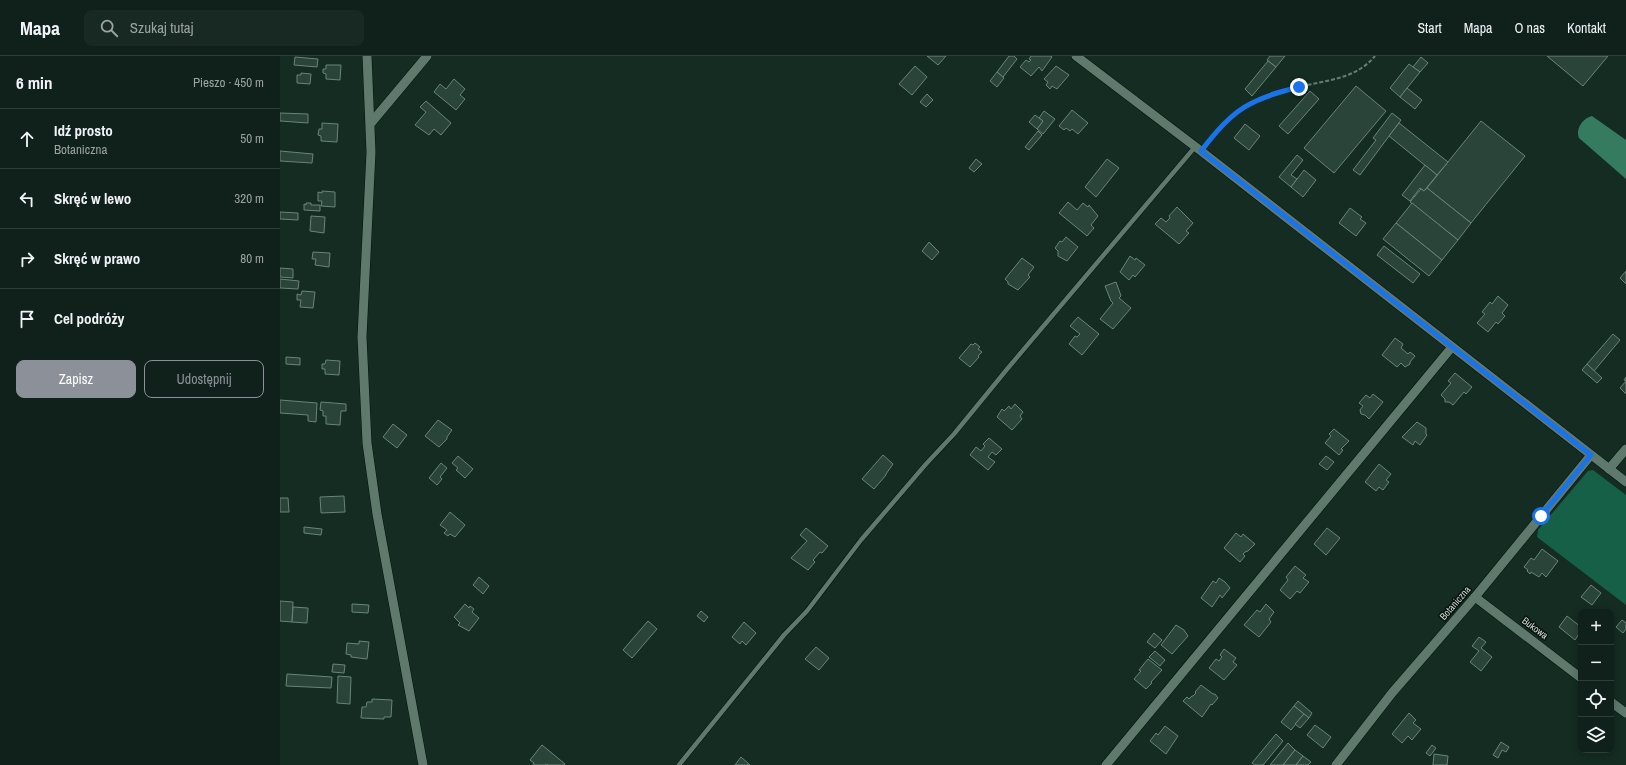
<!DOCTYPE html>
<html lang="pl">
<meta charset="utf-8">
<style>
:root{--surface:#0f211a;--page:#182923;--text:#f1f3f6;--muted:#9ba3a2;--line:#2f3e39;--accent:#8c9099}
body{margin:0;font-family:"Archivo Narrow",sans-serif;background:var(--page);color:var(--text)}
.controls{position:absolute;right:12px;bottom:12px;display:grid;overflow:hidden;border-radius:8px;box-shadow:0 2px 10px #0003}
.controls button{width:36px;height:36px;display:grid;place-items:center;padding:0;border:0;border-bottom:1px solid var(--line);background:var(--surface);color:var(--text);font:20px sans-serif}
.stop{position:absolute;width:12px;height:12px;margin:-9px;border:3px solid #1a73e8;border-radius:50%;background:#fff}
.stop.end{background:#1a73e8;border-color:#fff;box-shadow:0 1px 4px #0008}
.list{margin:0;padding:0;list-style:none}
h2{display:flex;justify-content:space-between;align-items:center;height:52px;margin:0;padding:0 16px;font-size:17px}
h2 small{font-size:13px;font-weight:400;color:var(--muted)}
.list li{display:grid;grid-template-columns:26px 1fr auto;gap:12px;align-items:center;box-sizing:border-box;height:60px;padding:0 16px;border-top:1px solid var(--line)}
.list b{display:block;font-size:15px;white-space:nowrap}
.list p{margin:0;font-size:13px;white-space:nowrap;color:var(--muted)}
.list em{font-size:13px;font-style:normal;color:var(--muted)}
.actions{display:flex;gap:8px;padding:12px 16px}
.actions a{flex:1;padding:9px 0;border:1px solid var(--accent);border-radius:8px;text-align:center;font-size:14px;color:var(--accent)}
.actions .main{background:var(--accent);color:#fff}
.icon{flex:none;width:22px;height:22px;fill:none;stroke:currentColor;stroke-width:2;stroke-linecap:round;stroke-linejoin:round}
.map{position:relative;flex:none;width:1346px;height:709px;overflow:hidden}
header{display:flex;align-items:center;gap:24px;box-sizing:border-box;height:56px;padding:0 20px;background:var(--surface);border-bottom:1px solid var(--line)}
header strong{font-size:19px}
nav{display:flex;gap:22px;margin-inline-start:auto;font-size:14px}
.search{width:280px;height:36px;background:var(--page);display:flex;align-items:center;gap:10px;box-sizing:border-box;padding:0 14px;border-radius:8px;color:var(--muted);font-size:15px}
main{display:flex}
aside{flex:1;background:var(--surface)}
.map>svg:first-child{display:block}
.forest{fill:#166047}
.water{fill:#357b60}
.building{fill:#2b4439;stroke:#6a8478}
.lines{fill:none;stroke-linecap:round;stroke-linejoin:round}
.service-casing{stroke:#00140c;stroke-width:5.5}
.minor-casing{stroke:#00140c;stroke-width:10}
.path{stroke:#687c73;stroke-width:2;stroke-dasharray:4 2;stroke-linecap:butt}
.service{stroke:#5f796d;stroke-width:4.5}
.minor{stroke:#5f796d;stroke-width:9}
.route{stroke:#1a73e8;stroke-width:5}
.labels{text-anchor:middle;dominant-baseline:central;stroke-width:3;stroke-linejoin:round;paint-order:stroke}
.street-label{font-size:10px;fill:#cfddd6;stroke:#08120e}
</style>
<header>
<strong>Mapa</strong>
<div class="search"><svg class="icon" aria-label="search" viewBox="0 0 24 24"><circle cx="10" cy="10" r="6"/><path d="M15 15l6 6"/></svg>Szukaj tutaj</div>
<nav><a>Start</a><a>Mapa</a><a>O nas</a><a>Kontakt</a></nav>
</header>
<main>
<aside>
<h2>6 min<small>Pieszo · 450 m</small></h2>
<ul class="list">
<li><svg class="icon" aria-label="ahead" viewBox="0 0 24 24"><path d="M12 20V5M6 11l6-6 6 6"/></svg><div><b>Idź prosto</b><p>Botaniczna</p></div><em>50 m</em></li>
<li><svg class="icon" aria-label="left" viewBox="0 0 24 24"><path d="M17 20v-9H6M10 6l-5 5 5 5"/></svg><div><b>Skręć w lewo</b></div><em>320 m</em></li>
<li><svg class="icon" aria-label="right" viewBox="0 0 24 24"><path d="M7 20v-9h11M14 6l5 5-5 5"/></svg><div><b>Skręć w prawo</b></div><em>80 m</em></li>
<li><svg class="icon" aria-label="arrive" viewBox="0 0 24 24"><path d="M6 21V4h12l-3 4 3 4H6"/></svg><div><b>Cel podróży</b></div></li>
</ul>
<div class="actions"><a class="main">Zapisz</a><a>Udostępnij</a></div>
</aside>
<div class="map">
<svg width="1346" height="709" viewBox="0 0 1346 709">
<rect width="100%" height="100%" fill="#142c22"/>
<path class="forest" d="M 1313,414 L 1346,439 L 1346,549 L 1257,481 L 1258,474 L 1308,415 Z"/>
<path class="water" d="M 1312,60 L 1346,84 L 1346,123 L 1299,82 C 1295,73 1303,62 1312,60 Z"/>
<g class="building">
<path d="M 647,0 L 666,0 L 658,9 Z"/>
<path d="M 729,0 L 734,0 L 737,3 L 723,21 L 717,16 Z"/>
<path d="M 751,0 L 771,0 L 772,1 L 762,15 L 759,11 L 751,20 L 740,11 L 746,4 L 749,6 L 751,4 L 749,3 Z"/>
<path d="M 990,0 L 1005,0 L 996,11 L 987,4 Z"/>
<path d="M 1267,0 L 1328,0 L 1303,30 Z"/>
<path d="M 15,1 L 38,3 L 37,11 L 14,9 Z"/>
<path d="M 1141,1 L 1148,7 L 1140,16 L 1133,11 Z"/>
<path d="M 988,5 L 996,11 L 972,40 L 965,33 Z"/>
<path d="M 1129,8 L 1140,16 L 1120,41 L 1110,32 Z"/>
<path d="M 46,9 L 61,9 L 60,24 L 46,23 L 46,18 L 43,17 L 43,13 L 46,13 Z"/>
<path d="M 635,10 L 647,21 L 632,39 L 619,28 Z"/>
<path d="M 776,10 L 789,19 L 777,33 L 772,30 L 770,33 L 766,29 L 768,26 L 764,23 Z"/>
<path d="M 717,16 L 724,22 L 717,31 L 710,25 Z"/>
<path d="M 21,17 L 31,18 L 30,28 L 17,27 L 17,19 L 21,19 Z"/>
<path d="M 174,23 L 185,33 L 180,39 L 185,43 L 176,54 L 154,36 L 160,28 L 166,33 Z"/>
<path d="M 1076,30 L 1106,55 L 1054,117 L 1024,92 Z"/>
<path d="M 1127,32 L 1142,44 L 1135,53 L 1120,41 Z"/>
<path d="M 1030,35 L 1039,43 L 1008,78 L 999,70 Z"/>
<path d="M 647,38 L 653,44 L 646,51 L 640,46 Z"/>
<path d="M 146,45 L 171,67 L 161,79 L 154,73 L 149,79 L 135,69 L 146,56 L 140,51 Z"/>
<path d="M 792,54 L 808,67 L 798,78 L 792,73 L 790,75 L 786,72 L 784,74 L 779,70 Z"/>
<path d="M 764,55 L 775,63 L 763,78 L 757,73 L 763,65 L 759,62 Z"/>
<path d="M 0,57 L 28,58 L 28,67 L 0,65 Z"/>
<path d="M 1112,57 L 1121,64 L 1080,119 L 1073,114 L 1096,84 L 1093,82 Z"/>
<path d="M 755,59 L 763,65 L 757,73 L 749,66 Z"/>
<path d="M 1201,65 L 1245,100 L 1191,167 L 1147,132 Z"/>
<path d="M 42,67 L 58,68 L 57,86 L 41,85 L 41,80 L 38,79 L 39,73 L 42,73 Z"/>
<path d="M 1119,67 L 1168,106 L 1157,119 L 1109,80 Z"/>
<path d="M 965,68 L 980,80 L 969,94 L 954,82 Z"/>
<path d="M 758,75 L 762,79 L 749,94 L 745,91 Z"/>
<path d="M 0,95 L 33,98 L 32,107 L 0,105 Z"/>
<path d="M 1017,99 L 1023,104 L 1011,119 L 1017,123 L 1011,131 L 999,121 Z"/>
<path d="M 696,103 L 702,108 L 694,116 L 689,112 Z"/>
<path d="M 827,103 L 839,112 L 816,141 L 805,131 Z"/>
<path d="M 1145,109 L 1157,119 L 1144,135 L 1140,132 L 1130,145 L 1122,139 Z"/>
<path d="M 1024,114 L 1036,124 L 1023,141 L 1011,131 Z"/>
<path d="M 1147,132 L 1191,167 L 1178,184 L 1130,146 L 1141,133 L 1144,135 Z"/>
<path d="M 42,135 L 55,136 L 55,151 L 41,150 L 42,145 L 38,145 L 38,136 L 42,137 Z"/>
<path d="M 788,146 L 797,154 L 803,147 L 808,151 L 809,149 L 818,160 L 811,169 L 814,172 L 807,180 L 779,157 Z"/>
<path d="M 26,147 L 31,147 L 31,149 L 40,149 L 40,155 L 24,154 L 24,148 L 26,149 Z"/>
<path d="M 1132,147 L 1178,184 L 1162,204 L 1116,167 Z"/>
<path d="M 897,151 L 913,167 L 906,175 L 909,177 L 899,188 L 875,168 L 881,162 L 886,166 L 890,162 L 889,160 Z"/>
<path d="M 1070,152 L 1082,161 L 1080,163 L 1086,167 L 1076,180 L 1059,167 Z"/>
<path d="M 0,156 L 18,157 L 18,164 L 0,163 Z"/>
<path d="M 31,160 L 45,161 L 44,177 L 30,175 Z"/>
<path d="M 1116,167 L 1162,204 L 1149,220 L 1103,183 Z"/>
<path d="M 786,181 L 798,191 L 787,205 L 778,200 L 778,195 L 775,192 L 780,185 L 782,186 Z"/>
<path d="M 649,186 L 659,196 L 652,204 L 642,195 Z"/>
<path d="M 1104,190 L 1140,218 L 1133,227 L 1097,199 Z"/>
<path d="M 33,196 L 50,197 L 49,211 L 35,209 L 36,203 L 32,203 Z"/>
<path d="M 850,200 L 855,204 L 856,202 L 865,209 L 855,221 L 853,219 L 849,224 L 840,216 Z"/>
<path d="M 742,202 L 754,211 L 748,219 L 750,221 L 738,234 L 728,228 L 728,226 L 725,223 Z"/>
<path d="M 0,212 L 13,213 L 13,222 L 0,221 Z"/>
<path d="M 1346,215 L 1346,228 L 1340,222 Z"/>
<path d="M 0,223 L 19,225 L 18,233 L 0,232 Z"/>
<path d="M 836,226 L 841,240 L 839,242 L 851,252 L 833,273 L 820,263 L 833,247 L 831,245 L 825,230 Z"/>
<path d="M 22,235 L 35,236 L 33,252 L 20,251 L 21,244 L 17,244 L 17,238 L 21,239 Z"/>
<path d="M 1218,240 L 1228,249 L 1222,257 L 1225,260 L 1218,268 L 1216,266 L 1208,276 L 1197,267 L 1205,258 L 1202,256 L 1210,246 L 1212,248 Z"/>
<path d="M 798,261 L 819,278 L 802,299 L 789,288 L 795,280 L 797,281 L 800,278 L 790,270 Z"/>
<path d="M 1333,278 L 1340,284 L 1314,315 L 1307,308 Z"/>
<path d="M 1115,282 L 1123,288 L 1121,292 L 1128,298 L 1130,296 L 1135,300 L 1130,306 L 1130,308 L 1125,311 L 1121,307 L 1117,311 L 1102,299 Z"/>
<path d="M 695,287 L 700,291 L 698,293 L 702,296 L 698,300 L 699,301 L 690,311 L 679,302 L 691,288 L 693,289 Z"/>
<path d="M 6,301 L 20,302 L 20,309 L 6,308 Z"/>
<path d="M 46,304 L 60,305 L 59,319 L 45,318 L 45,313 L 42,313 L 42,308 L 45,308 Z"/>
<path d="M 1307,308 L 1322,322 L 1317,327 L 1302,314 Z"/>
<path d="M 1175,317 L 1192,331 L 1186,338 L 1184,336 L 1173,349 L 1169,346 L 1165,346 L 1165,343 L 1161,339 L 1171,327 L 1168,325 Z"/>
<path d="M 1346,321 L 1346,338 L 1340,332 L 1346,325 L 1344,324 Z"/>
<path d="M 1093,338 L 1103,346 L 1089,363 L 1085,359 L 1081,358 L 1080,354 L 1083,350 L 1079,347 L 1086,339 L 1090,342 Z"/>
<path d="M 0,344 L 37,347 L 36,366 L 28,365 L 28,359 L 0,357 Z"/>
<path d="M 41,346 L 66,348 L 66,355 L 61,355 L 60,369 L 46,368 L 46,360 L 43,360 L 43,355 L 40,354 Z"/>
<path d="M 735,348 L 743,356 L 740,360 L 742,363 L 732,374 L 717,361 L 722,353 L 724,355 L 729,350 L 731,353 Z"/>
<path d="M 158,364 L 172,374 L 167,381 L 167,383 L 159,391 L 145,380 Z"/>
<path d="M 1137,366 L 1146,372 L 1146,378 L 1147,379 L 1140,389 L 1135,385 L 1133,389 L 1122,381 Z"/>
<path d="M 113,368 L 127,379 L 117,392 L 103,381 Z"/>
<path d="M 1054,373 L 1069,385 L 1061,393 L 1063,394 L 1059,399 L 1045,387 L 1051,380 L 1049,378 Z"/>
<path d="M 709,382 L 722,393 L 716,399 L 712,396 L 708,401 L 715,406 L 708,414 L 690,399 L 696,391 L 701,395 L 705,390 L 703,388 Z"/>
<path d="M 603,399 L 613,408 L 606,418 L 606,419 L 594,433 L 582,423 Z"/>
<path d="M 178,400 L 193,413 L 185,422 L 176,414 L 178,412 L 172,407 Z"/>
<path d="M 1046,400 L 1054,406 L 1047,414 L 1039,408 Z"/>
<path d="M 161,407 L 167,412 L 160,421 L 162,423 L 157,429 L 149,422 Z"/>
<path d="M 1099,408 L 1111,418 L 1106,424 L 1109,426 L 1103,434 L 1099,431 L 1096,435 L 1085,426 Z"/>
<path d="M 64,440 L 65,456 L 41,457 L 40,441 Z"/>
<path d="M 0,442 L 8,442 L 9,456 L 0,456 Z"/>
<path d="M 170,456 L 185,469 L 175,481 L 170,478 L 168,480 L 164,477 L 167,474 L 160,469 Z"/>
<path d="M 24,471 L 42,473 L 41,479 L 24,477 Z"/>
<path d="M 526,472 L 548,490 L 542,497 L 540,496 L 533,504 L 535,506 L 528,514 L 511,502 L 527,485 L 520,479 Z"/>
<path d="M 1047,472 L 1060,482 L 1046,499 L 1034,488 Z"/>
<path d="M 956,477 L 961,481 L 963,478 L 975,488 L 968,495 L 965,496 L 963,498 L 965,500 L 960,506 L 944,492 Z"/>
<path d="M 1262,493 L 1278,505 L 1266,521 L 1262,517 L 1259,521 L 1251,516 L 1250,518 L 1247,515 L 1248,514 L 1244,511 L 1251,502 L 1254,504 Z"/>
<path d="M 1015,510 L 1026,519 L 1023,522 L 1029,526 L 1020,537 L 1017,535 L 1010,543 L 1000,534 L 1008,524 L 1006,521 Z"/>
<path d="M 199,521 L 209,530 L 203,538 L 193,529 Z"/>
<path d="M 939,522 L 945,526 L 950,532 L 942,542 L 940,539 L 932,551 L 921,542 L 933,525 L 936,527 Z"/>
<path d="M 1311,529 L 1321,537 L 1312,549 L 1301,541 Z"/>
<path d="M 0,545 L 13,546 L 12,566 L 0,565 Z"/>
<path d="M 72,548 L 89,549 L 88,557 L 72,556 Z"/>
<path d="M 185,548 L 189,552 L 190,550 L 194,553 L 192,556 L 199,562 L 189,575 L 178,569 L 180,567 L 174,561 Z"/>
<path d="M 986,548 L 994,556 L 989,563 L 991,566 L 979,581 L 964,569 L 977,554 L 980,556 Z"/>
<path d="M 13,551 L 28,552 L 27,567 L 12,566 Z"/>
<path d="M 421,555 L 428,561 L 424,566 L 417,560 Z"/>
<path d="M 1287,560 L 1301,571 L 1301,575 L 1295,584 L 1279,571 Z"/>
<path d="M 1342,564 L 1346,567 L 1346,573 L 1343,577 L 1336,571 Z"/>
<path d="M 368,565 L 377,573 L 352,602 L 343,594 Z"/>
<path d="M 464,566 L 476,577 L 466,589 L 462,585 L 460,588 L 452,581 Z"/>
<path d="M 896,569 L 904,574 L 908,580 L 892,598 L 881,589 Z"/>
<path d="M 874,577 L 882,584 L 875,592 L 867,586 Z"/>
<path d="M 1199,581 L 1206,586 L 1201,592 L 1212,601 L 1201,615 L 1190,606 L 1199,595 L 1192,590 Z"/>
<path d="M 79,585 L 89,586 L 87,603 L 71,601 L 71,599 L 66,598 L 67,587 L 79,588 Z"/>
<path d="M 536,591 L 549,602 L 539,614 L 525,603 Z"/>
<path d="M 944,593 L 956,602 L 953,606 L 957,609 L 944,624 L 929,612 L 936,603 L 939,605 L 942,601 L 940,599 Z"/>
<path d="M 875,595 L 885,604 L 880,610 L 869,601 Z"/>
<path d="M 868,603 L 882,614 L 871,626 L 872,627 L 866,633 L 854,623 L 861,615 L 859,614 Z"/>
<path d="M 53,608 L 65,609 L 64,617 L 52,616 Z"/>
<path d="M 7,618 L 52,621 L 51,632 L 6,630 Z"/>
<path d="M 58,620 L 71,621 L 70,648 L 57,647 Z"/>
<path d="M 921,629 L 933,638 L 935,638 L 938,642 L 932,649 L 931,648 L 922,661 L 903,645 L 907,641 L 909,643 L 912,640 L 913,640 L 916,637 L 915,636 Z"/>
<path d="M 92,643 L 112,644 L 111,661 L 104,661 L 104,663 L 81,662 L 82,651 L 86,651 L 87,646 L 92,646 Z"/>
<path d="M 1018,645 L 1032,657 L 1029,662 L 1014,650 Z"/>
<path d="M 1014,650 L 1024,658 L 1011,674 L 1001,666 Z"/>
<path d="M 1129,657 L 1136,664 L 1133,667 L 1141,673 L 1132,684 L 1128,680 L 1122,687 L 1112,678 Z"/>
<path d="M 1024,658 L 1029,662 L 1020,672 L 1015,668 Z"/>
<path d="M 1035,669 L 1051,681 L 1043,692 L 1027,679 Z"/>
<path d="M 885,670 L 898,680 L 886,698 L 870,685 L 876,677 L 878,679 Z"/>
<path d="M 996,678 L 1003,685 L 983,709 L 975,709 L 972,707 Z"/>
<path d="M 1221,686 L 1229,691 L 1226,696 L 1222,694 L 1218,702 L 1213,699 Z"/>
<path d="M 1008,687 L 1015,694 L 1003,709 L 990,709 Z"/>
<path d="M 262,689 L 285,708 L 284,709 L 268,709 L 267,708 L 265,709 L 253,709 L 254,707 L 250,704 Z"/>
<path d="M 1152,689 L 1156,692 L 1150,700 L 1146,697 Z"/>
<path d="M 1015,694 L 1023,700 L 1016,709 L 1003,709 Z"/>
<path d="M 1154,698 L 1168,700 L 1167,709 L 1153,709 Z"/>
<path d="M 1023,700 L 1031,706 L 1028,709 L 1016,709 Z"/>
<path d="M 461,701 L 470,709 L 455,709 Z"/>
</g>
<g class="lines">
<defs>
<path id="service" d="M 399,709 L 504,579 L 527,555 L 581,484 L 646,408 L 674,378 L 728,312 L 915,91"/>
<g id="minor">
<path d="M 87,0 L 91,96 L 82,281 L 87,387 L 97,458 L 143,709"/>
<path d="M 796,0 L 921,95 L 1346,426"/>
<path d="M 91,67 L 147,0"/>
<path d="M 1329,413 L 1346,393"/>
<path d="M 1195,541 L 1301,622"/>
<path d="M 1331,646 L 1346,657"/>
<path d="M 826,709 L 1172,291"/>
<path d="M 1056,709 L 1112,637 L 1195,541 L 1311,399"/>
</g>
</defs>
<use href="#service" class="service-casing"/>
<use href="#minor" class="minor-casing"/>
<path class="path" d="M 927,88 C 940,72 954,55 973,46 C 987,39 1004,34 1019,31 C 1047,24 1076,23 1095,0"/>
<use href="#service" class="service"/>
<use href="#minor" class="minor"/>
</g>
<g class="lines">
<path class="route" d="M 1019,31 C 1003,35 987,39 972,47 C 951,57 935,77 921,95 L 1311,399 L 1261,460"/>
</g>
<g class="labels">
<g class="street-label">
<text transform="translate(1175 547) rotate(-49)">Botaniczna</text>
<text transform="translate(1255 572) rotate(37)">Bukowa</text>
</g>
</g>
</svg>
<div class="controls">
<button>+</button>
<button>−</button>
<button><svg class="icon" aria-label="locate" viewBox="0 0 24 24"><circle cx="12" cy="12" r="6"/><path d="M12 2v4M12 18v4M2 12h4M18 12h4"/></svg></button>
<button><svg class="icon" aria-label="layers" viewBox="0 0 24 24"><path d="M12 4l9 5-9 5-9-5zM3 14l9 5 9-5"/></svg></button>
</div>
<div class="stop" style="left:1261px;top:460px"></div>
<div class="stop end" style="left:1019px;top:31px"></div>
</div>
</main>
